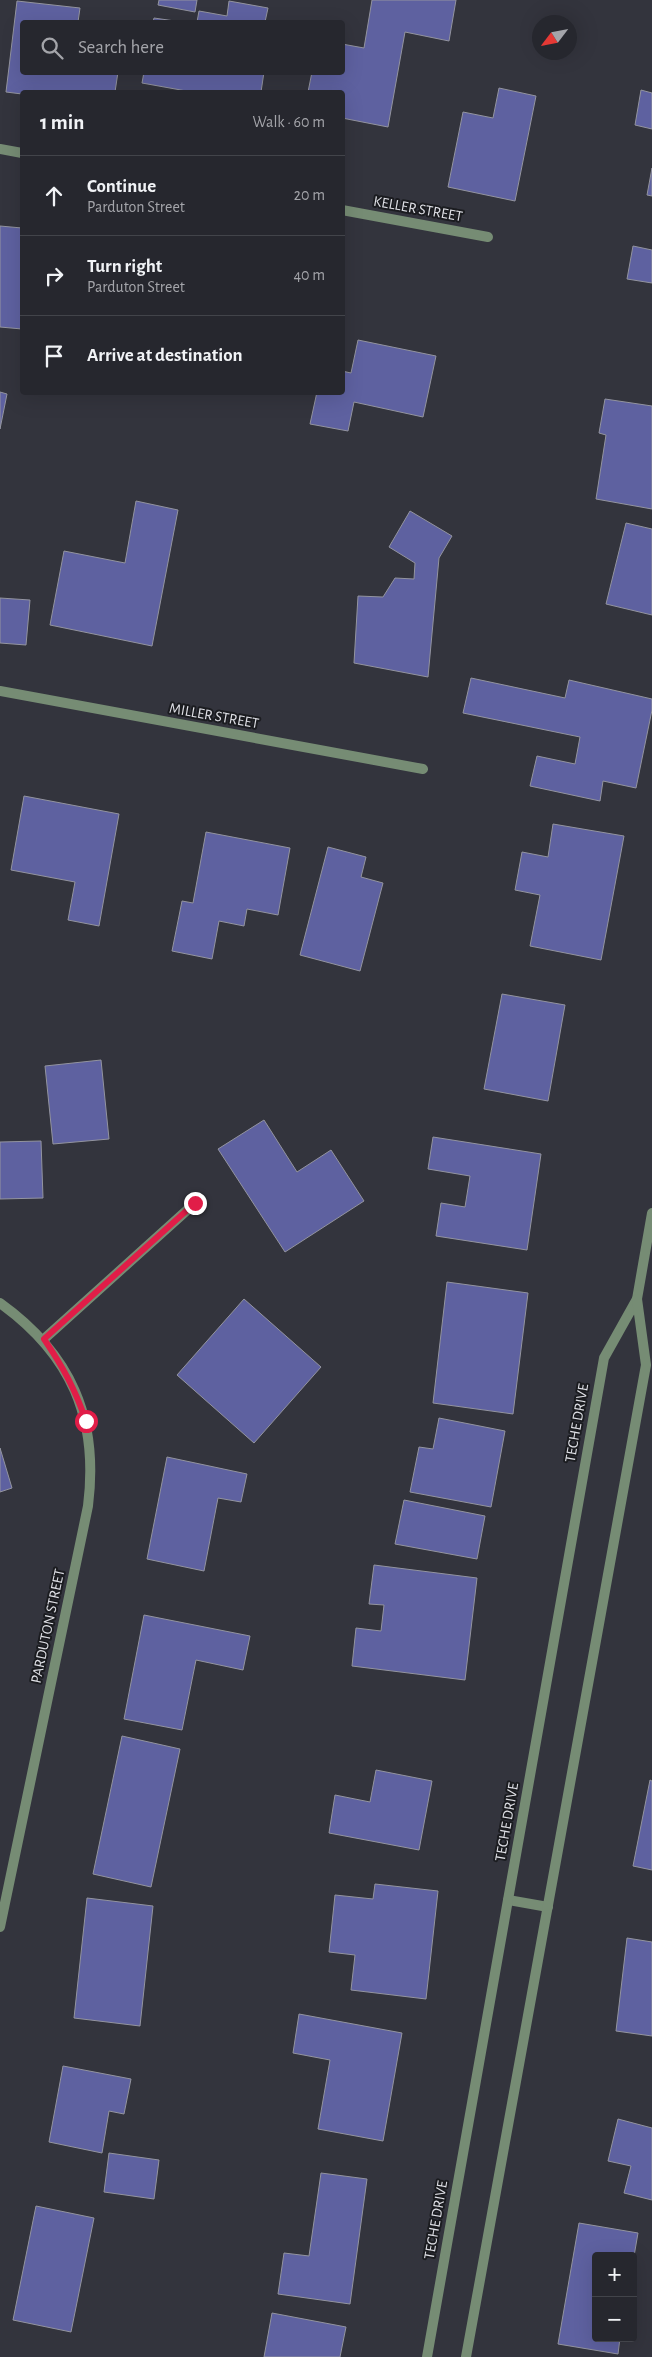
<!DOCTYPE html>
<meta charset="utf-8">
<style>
:root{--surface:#26272e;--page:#2e2f36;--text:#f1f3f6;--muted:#a4a5aa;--line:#42444a}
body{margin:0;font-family:"Alegreya Sans",sans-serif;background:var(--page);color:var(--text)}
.controls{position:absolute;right:15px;bottom:15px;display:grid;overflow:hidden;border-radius:5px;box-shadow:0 5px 20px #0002}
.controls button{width:45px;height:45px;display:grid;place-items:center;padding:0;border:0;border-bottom:1px solid var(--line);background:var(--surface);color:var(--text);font:25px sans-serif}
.compass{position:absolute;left:532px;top:15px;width:45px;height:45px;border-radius:50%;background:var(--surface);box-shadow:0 5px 20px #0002;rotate:238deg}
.stop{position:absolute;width:15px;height:15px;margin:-11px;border:4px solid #e11d48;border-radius:50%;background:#fff}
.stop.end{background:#e11d48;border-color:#fff;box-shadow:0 1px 5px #0008}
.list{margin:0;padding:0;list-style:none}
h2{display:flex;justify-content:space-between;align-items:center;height:65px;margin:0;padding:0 20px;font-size:21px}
h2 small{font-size:16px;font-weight:400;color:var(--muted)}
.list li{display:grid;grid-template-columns:32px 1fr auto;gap:15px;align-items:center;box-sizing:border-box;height:80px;padding:0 20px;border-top:1px solid var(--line)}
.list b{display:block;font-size:19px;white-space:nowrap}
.list p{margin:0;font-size:16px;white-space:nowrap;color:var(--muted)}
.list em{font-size:16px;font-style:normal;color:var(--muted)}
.icon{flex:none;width:28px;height:28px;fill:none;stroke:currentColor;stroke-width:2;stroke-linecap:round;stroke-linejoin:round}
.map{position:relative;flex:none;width:652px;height:2357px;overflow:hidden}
.search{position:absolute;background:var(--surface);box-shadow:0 5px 20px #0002;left:20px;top:20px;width:325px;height:55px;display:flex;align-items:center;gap:12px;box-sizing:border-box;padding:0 18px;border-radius:5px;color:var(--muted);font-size:19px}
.panel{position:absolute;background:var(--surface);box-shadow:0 5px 20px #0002;left:20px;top:90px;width:325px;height:305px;border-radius:5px}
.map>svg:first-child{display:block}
.building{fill:#5e61a0;stroke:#93949f}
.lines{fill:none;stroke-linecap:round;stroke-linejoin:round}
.street{stroke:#768c74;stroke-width:10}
.route{stroke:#e11d48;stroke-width:6}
.labels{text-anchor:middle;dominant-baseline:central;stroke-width:4;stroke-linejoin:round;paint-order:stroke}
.street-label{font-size:15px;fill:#e0e1e7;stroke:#1b1c20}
</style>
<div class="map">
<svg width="652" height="2357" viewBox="0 0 652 2357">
<rect width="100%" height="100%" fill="#33343d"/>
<g class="building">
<path d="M 159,0 L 197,0 L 195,12 L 158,5 Z"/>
<path d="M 372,0 L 456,0 L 449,41 L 405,32 L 388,127 L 342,118 L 342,92 L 308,92 L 312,72 L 342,72 L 342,44 L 364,48 Z"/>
<path d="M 17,1 L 80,8 L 78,22 L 22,22 L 22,72 L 118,72 L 115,92 L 22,94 L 6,92 Z"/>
<path d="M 229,1 L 268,8 L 265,22 L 197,22 L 199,11 L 227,16 Z"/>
<path d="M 154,18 L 182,22 L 153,22 Z"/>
<path d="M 144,72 L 264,72 L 261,92 L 192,92 L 142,83 Z"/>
<path d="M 499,88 L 536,96 L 515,201 L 448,187 L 463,112 L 493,118 Z"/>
<path d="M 641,90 L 652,93 L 652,129 L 635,125 Z"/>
<path d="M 652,168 L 652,196 L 647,195 Z"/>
<path d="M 0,226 L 22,228 L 22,329 L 0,327 Z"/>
<path d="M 633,246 L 652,250 L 652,283 L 627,279 Z"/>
<path d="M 358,340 L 436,356 L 423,417 L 354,402 L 348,431 L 310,424 L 317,392 L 342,392 L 342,371 L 351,373 Z"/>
<path d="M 0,392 L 7,394 L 0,429 Z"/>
<path d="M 605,399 L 652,406 L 652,509 L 596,499 L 606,435 L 599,433 Z"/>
<path d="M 136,501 L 178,510 L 152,646 L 50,625 L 64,551 L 125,563 Z"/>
<path d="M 410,511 L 452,536 L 439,558 L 428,677 L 354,663 L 358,596 L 383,597 L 395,578 L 414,579 L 415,563 L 389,547 Z"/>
<path d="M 626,523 L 652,529 L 652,615 L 606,604 Z"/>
<path d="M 0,598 L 30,600 L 26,645 L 0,643 Z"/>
<path d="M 471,678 L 565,698 L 569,680 L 652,699 L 652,710 L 636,788 L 603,781 L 600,801 L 530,786 L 537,756 L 575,764 L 580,737 L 463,713 Z"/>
<path d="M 24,796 L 119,814 L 99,926 L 68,920 L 75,882 L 11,870 Z"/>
<path d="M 553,824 L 624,836 L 601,960 L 530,946 L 540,895 L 515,890 L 522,852 L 548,857 Z"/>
<path d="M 206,832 L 290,848 L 278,915 L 247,909 L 244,926 L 219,921 L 212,959 L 172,951 L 182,901 L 193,903 Z"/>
<path d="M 328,847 L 366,857 L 361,877 L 383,883 L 360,971 L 300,955 Z"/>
<path d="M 502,994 L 565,1005 L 548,1101 L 484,1089 Z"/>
<path d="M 101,1060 L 109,1139 L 53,1144 L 45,1066 Z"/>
<path d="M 264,1120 L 297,1172 L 331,1150 L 364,1201 L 285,1252 L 218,1149 Z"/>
<path d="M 433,1137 L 541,1154 L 527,1250 L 436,1236 L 441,1203 L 465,1207 L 470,1176 L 428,1169 Z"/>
<path d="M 41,1141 L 43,1198 L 0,1199 L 0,1142 Z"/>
<path d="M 447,1282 L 528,1293 L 513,1414 L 433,1403 Z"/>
<path d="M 244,1299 L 321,1367 L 254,1443 L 177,1375 Z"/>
<path d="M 439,1418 L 505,1431 L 491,1507 L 410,1492 L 419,1447 L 433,1449 Z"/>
<path d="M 0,1448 L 12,1488 L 0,1492 Z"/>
<path d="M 167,1457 L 247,1474 L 241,1502 L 218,1498 L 204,1571 L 147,1559 Z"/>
<path d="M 404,1500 L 485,1516 L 477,1559 L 395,1544 Z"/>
<path d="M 374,1565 L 477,1578 L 465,1680 L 352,1666 L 356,1628 L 381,1631 L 384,1605 L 369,1604 Z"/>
<path d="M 144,1615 L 250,1636 L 243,1670 L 196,1660 L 182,1730 L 124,1719 Z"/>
<path d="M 122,1736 L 180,1749 L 151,1887 L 93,1874 Z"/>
<path d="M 376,1770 L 432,1781 L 419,1850 L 329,1833 L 335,1795 L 370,1802 Z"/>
<path d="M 650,1780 L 652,1781 L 652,1870 L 633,1866 Z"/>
<path d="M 375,1884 L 438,1891 L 426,1999 L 351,1990 L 355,1955 L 329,1952 L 335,1895 L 373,1899 Z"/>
<path d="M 87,1898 L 153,1906 L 140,2026 L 74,2018 Z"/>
<path d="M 627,1938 L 652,1942 L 652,2036 L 616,2031 Z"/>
<path d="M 299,2014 L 402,2033 L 383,2141 L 318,2129 L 330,2060 L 293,2053 Z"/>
<path d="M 63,2066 L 131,2079 L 124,2114 L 109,2111 L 102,2153 L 49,2142 Z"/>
<path d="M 618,2119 L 652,2128 L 652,2200 L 624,2193 L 631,2166 L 608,2161 Z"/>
<path d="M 109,2153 L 159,2160 L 154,2199 L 104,2192 Z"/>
<path d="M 321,2173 L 367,2179 L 350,2304 L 278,2294 L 284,2253 L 309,2256 Z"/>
<path d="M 36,2206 L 94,2218 L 71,2332 L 13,2320 Z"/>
<path d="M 579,2223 L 638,2233 L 633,2262 L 633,2256 L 596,2256 L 596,2338 L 620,2338 L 618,2354 L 558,2344 Z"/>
<path d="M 272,2313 L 346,2327 L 340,2357 L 264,2357 Z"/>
</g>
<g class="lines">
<g class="street">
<path d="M 0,149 L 22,153"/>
<path d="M 342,210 L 488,237"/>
<path d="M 0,691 L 423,769"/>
<path d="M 0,1303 C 71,1354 99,1418 88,1506 L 0,1927"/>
<path d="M 44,1339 L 195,1203"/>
<path d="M 508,1900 L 548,1907"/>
<path d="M 427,2357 L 604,1358 L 637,1299 L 652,1213"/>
<path d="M 466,2357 L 646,1365 L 637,1299"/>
</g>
</g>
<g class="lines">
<path class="route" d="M 86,1421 C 75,1389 63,1367 44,1339 L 195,1203"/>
</g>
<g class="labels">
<g class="street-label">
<text transform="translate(418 209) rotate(10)">KELLER STREET</text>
<text transform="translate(214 716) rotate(10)">MILLER STREET</text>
<text transform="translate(577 1423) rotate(-80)">TECHE DRIVE</text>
<text transform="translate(48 1626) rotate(-78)">PARDUTON STREET</text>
<text transform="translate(507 1822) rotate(-80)">TECHE DRIVE</text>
<text transform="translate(436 2220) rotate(-80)">TECHE DRIVE</text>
</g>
</g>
</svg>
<div class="controls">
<button>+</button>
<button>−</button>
</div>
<svg class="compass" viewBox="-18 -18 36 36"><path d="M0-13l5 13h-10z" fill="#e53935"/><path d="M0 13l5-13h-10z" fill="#a4a5aa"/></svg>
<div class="stop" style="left:86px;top:1421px"></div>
<div class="stop end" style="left:195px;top:1203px"></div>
<div class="search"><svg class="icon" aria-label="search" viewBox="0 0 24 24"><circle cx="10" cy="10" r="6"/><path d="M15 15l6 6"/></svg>Search here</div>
<section class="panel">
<h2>1 min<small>Walk · 60 m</small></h2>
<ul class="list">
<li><svg class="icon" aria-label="ahead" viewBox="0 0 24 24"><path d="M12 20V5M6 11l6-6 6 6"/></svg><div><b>Continue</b><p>Parduton Street</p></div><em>20 m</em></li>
<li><svg class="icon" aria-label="right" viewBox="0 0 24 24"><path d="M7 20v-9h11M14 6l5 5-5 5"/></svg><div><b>Turn right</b><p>Parduton Street</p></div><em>40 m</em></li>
<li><svg class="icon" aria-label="arrive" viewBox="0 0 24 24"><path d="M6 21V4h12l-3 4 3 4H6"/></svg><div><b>Arrive at destination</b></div></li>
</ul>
</section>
</div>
